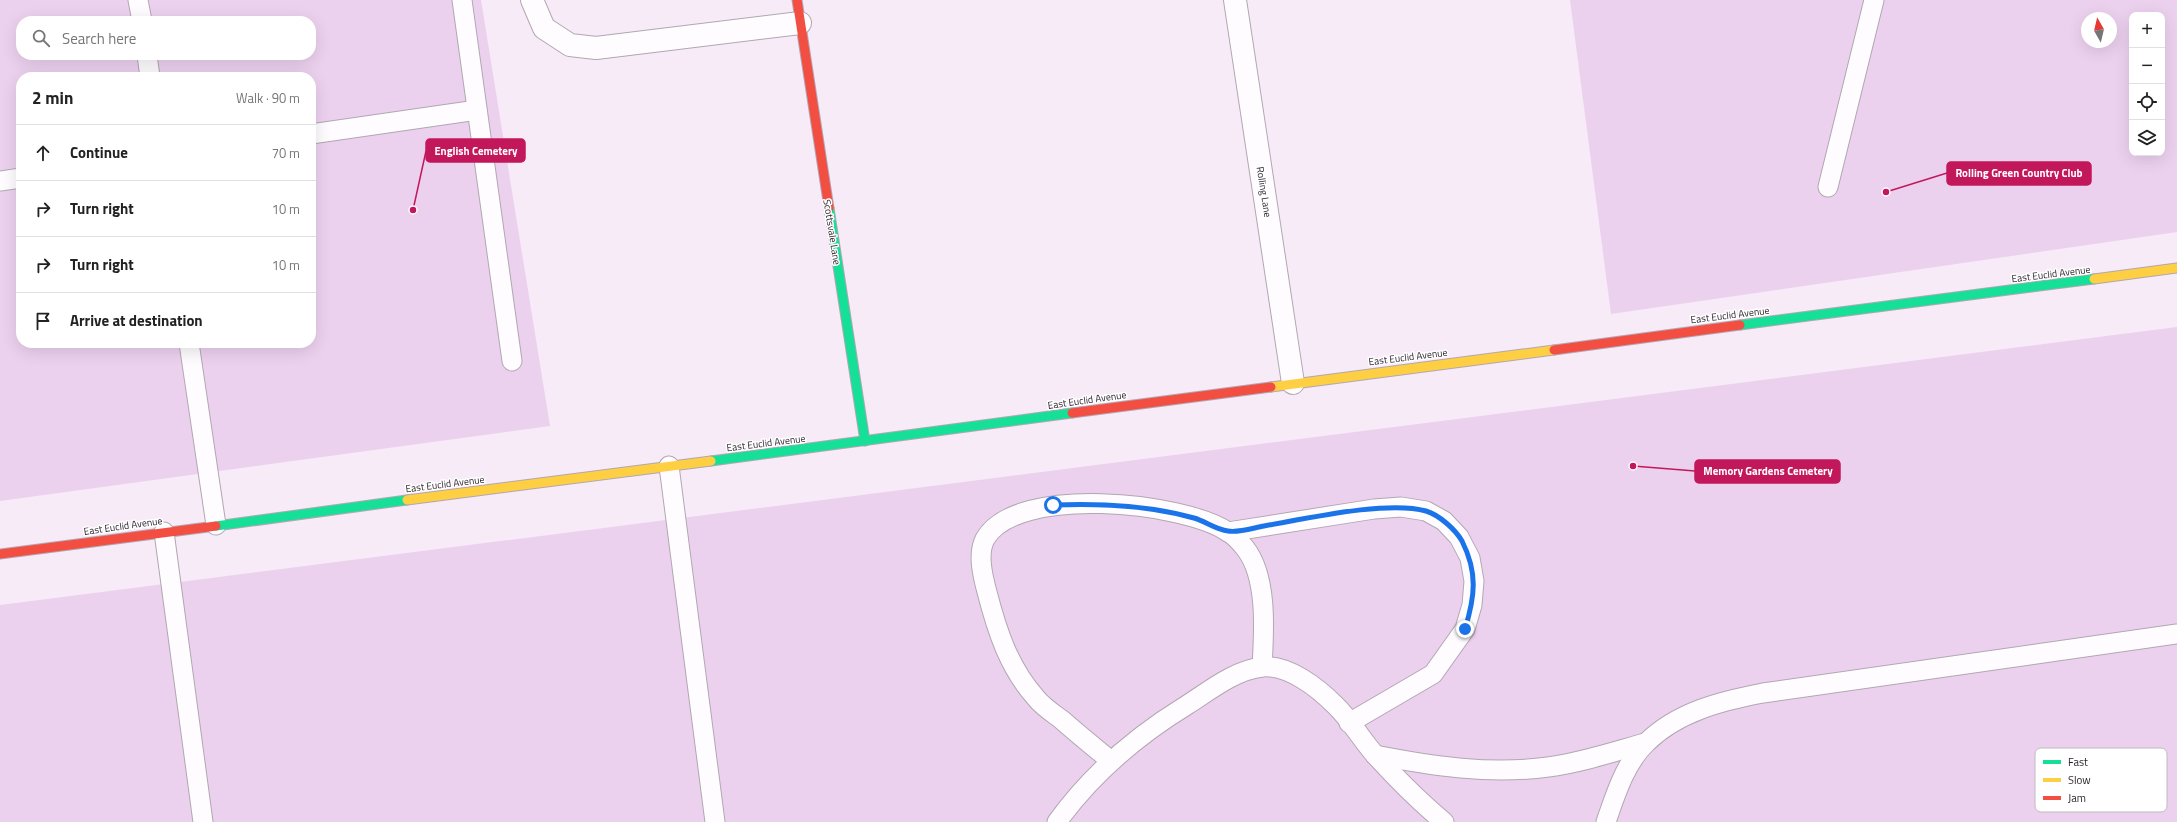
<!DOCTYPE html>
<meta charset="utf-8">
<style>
:root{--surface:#fff;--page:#f6f6f6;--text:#222;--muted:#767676;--line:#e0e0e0}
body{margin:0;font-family:"Titillium Web",sans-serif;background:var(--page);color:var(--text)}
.controls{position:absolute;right:12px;top:12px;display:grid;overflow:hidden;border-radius:8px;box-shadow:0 4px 16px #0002}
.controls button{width:36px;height:36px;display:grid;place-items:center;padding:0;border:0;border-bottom:1px solid var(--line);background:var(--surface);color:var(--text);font:20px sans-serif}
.compass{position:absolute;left:2081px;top:12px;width:36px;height:36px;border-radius:50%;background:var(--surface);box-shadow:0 4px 16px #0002;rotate:352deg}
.stop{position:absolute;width:12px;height:12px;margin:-9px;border:3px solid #1a73e8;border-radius:50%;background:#fff}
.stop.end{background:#1a73e8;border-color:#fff;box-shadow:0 1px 4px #0008}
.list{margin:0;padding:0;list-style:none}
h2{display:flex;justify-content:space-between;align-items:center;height:52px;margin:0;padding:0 16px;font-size:17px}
h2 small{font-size:13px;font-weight:400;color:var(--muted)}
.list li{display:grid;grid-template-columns:26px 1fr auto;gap:12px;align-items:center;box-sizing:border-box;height:56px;padding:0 16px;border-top:1px solid var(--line)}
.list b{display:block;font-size:15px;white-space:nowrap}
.list em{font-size:13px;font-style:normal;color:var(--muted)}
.icon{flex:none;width:22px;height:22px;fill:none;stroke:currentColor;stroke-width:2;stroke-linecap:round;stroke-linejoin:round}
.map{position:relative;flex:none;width:2177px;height:822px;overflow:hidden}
.search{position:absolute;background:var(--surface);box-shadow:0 4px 16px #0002;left:16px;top:16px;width:300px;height:44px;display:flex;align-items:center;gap:10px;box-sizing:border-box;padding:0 14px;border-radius:16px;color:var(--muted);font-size:15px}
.panel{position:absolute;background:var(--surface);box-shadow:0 4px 16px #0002;left:16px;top:72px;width:300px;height:276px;border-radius:16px}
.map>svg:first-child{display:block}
.green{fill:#ecd1ef;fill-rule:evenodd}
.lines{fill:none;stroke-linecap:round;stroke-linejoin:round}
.lane-casing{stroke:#b1a7b2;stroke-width:21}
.street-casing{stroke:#b1a7b2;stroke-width:24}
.fast-casing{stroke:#b1a7b2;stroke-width:11}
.slow-casing{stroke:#b1a7b2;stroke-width:11}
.jam-casing{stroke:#b1a7b2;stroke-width:11}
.lane{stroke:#fefcfe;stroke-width:19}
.street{stroke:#fefcfe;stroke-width:22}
.fast{stroke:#16e098;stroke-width:9}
.slow{stroke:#ffcf43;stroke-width:9}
.jam{stroke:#f24e42;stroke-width:9}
.route{stroke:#1a73e8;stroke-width:5}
.labels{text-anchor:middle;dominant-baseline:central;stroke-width:3;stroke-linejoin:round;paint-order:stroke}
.street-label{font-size:10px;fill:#271e28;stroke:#fff}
.key{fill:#fff;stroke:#bebcbe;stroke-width:1}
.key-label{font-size:11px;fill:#271e28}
.leader{fill:none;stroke:#c2185b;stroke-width:1.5}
.callout-dot{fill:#c2185b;stroke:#fff;stroke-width:1.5}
.callout{fill:#c2185b;stroke:#c2185b;stroke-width:1.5}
.callout-label{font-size:11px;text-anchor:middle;font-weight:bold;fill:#fff}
</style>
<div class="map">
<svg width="2177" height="822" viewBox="0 0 2177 822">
<rect width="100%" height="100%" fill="#f6ebf7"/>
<g class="green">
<path d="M 0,0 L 481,0 L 550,426 L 0,501 ZM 21,21 L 311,21 L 311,55 L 21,55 ZM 21,77 L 311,77 L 311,343 L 21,343 Z"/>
<path d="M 1570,0 L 2177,0 L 2177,232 L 1611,314 ZM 2132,15 L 2162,15 L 2162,153 L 2132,153 ZM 2087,18 L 2111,18 L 2111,42 L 2087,42 Z"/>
<path d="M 2177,327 L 2177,822 L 0,822 L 0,605 Z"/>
</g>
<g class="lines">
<defs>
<g id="lane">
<path d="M 138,0 L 142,21"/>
<path d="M 462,0 L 512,361"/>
<path d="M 147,55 L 150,77"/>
<path d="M 311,134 L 477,110"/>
<path d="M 0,181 L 21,178"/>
<path d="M 1828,187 L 1874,0"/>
<path d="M 189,343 L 216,525"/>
<path d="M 669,466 L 715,822"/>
<path d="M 164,532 L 203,822"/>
<path d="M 1228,532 L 1374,509 L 1401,507 L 1426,511 L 1444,521 L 1459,537 L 1470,558 L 1474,581 L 1472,605 L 1465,629 L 1433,674 L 1349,723"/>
<path d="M 1375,755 C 1432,766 1490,775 1548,767 C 1580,763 1613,752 1645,743"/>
<path d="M 1111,761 C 1095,748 1078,734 1062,720 C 1053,713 1043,707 1036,698 C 1009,668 997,631 987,592 C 983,577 977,554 985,539 C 1016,484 1184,502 1228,532 C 1234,535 1241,543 1245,548 C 1268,577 1264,632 1262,667"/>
<path d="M 1057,822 C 1091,775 1138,735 1187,705 C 1209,691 1235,670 1262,667 C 1288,664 1318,688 1335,705 C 1351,720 1362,741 1377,757 C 1398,780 1420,802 1444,822"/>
<path d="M 1606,822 C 1615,796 1625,763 1646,743 C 1677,712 1721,701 1763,693 L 2177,634"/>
</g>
<g id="street">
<path d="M 532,0 L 544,28 L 570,45 L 596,48 L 800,23"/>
<path d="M 1235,0 L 1293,383"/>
</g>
<g id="fast">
<path d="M 829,208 L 865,441"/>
<path d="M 1740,325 L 2094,279"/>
<path d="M 711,461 L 1072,413"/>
<path d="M 216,526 L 407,500"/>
</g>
<g id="slow">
<path d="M 2094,279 L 2177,268"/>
<path d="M 1271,387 L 1554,350"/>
<path d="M 407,500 L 711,461"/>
</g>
<g id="jam">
<path d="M 797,0 L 829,208"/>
<path d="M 1554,350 L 1740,325"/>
<path d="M 1072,413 L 1271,387"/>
<path d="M 0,554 L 216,526"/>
</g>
</defs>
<use href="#lane" class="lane-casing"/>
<use href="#street" class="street-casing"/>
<use href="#fast" class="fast-casing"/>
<use href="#slow" class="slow-casing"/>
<use href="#jam" class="jam-casing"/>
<use href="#lane" class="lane"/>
<use href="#street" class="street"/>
<use href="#fast" class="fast"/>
<use href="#slow" class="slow"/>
<use href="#jam" class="jam"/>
</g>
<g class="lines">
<path class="route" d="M 1053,505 C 1101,503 1148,505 1194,518 C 1205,521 1216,530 1228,531 C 1238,533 1253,528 1264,526 C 1305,519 1387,500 1426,511 C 1439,515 1455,529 1462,541 C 1478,573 1475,596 1465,629"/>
</g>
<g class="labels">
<g class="street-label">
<text transform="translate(1264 192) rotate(81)">Rolling Lane</text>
<text transform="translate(832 232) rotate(81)">Scottsvale Lane</text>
<text transform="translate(2051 274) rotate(-7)">East Euclid Avenue</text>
<text transform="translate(1730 315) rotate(-7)">East Euclid Avenue</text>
<text transform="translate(1408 357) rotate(-7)">East Euclid Avenue</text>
<text transform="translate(1087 400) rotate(-8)">East Euclid Avenue</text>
<text transform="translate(766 443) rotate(-7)">East Euclid Avenue</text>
<text transform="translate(445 484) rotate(-7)">East Euclid Avenue</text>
<text transform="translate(123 526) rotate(-8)">East Euclid Avenue</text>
</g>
</g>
<rect x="2035" y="748" width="132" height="64" rx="6" class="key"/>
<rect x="2043" y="760" width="18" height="4" fill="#16e098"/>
<rect x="2043" y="778" width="18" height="4" fill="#ffcf43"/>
<rect x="2043" y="796" width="18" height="4" fill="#f24e42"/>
<g class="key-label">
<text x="2068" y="766">Fast</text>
<text x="2068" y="784">Slow</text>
<text x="2068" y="802">Jam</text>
</g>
<path class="leader" d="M413 210L426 151M1886 192L1947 173M1633 466L1695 471"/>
<g class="callout-dot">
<circle cx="413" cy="210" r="4"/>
<circle cx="1886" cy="192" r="4"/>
<circle cx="1633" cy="466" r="4"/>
</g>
<g class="callout">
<rect x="426" y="139" width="99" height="23" rx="4"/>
<rect x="1947" y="162" width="144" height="23" rx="4"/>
<rect x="1695" y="460" width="145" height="23" rx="4"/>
</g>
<g class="callout-label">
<text x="476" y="155">English Cemetery</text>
<text x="2019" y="177">Rolling Green Country Club</text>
<text x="1768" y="475">Memory Gardens Cemetery</text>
</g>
</svg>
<div class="controls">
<button>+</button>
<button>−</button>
<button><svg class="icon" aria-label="locate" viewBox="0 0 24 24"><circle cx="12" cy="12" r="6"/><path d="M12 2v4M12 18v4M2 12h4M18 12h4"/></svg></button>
<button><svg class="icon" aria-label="layers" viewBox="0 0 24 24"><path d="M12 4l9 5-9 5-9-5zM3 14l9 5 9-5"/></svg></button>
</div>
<svg class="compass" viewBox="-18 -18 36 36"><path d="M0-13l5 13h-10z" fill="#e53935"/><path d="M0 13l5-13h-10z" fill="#767676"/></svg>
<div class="stop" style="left:1053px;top:505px"></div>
<div class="stop end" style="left:1465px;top:629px"></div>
<div class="search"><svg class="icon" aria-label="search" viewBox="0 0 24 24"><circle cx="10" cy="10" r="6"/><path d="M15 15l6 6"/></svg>Search here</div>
<section class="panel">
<h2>2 min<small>Walk · 90 m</small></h2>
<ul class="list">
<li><svg class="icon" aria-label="ahead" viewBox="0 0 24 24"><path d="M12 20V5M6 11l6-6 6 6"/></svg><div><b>Continue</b></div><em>70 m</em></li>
<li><svg class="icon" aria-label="right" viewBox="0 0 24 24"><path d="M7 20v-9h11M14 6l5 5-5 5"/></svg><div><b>Turn right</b></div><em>10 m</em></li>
<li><svg class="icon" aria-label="right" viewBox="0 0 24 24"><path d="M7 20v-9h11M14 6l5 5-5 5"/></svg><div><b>Turn right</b></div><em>10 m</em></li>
<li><svg class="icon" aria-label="arrive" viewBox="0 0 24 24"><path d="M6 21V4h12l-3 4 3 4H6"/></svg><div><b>Arrive at destination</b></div></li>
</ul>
</section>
</div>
